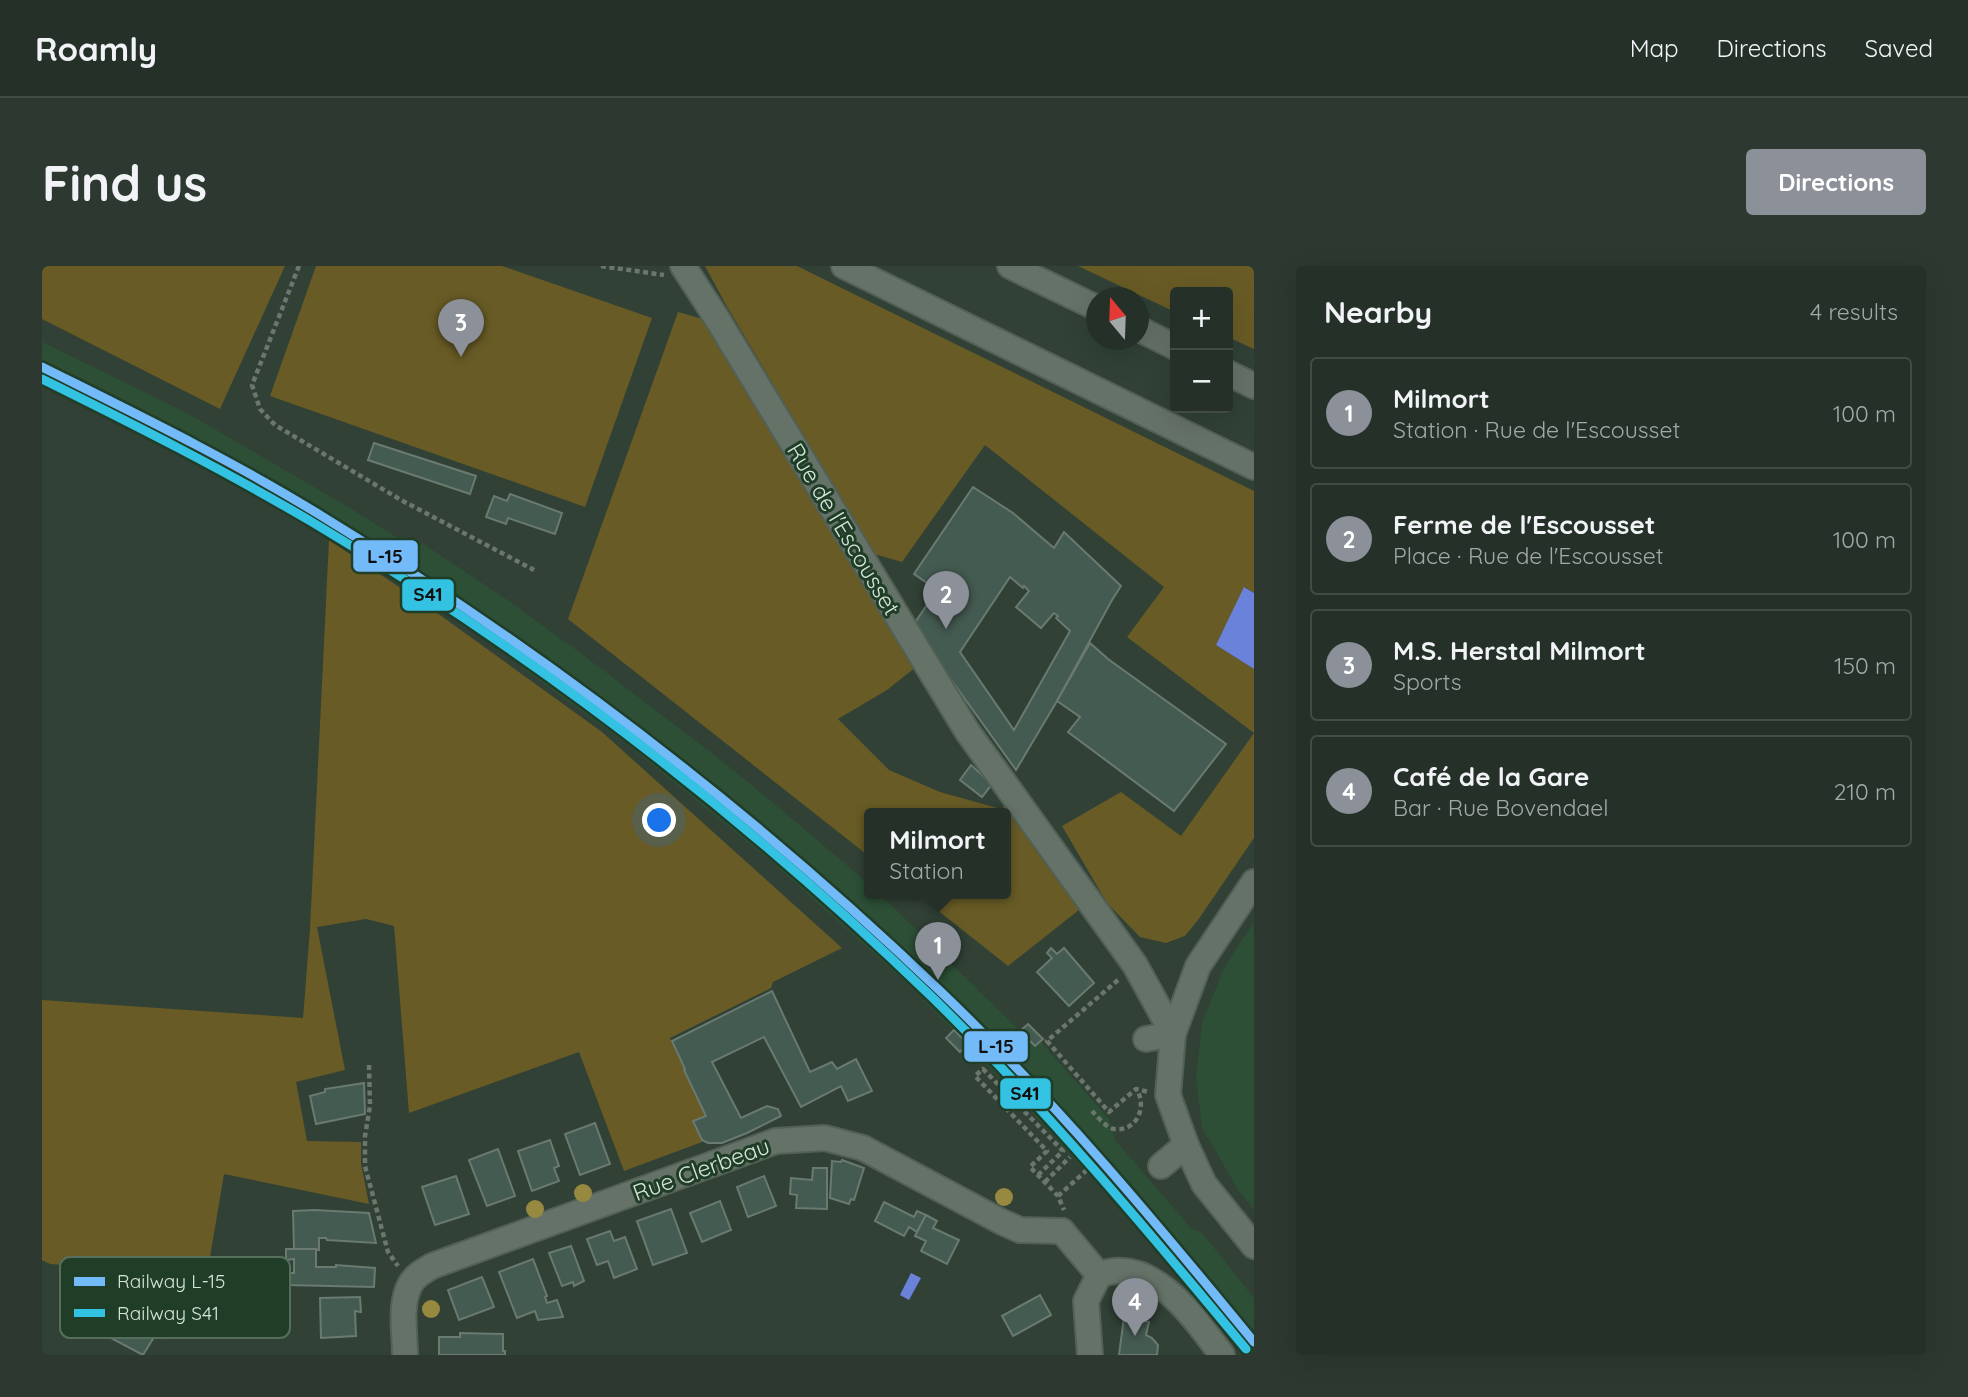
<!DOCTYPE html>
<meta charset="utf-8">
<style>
:root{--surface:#253128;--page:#2d3930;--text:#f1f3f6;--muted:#a3a9a8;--line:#424c45;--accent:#8c9099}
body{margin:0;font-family:Quicksand,sans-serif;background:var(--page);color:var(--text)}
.controls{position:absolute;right:21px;top:21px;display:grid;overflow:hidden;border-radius:7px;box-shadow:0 7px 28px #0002}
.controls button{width:63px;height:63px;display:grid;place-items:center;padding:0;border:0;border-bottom:2px solid var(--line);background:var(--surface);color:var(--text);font:35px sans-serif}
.compass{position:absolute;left:1044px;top:21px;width:63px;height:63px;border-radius:50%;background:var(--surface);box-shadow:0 7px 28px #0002;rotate:341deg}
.you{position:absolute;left:618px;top:555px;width:24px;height:24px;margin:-18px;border:5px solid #fff;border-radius:50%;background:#1a73e8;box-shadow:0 0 0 10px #1a73e833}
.badge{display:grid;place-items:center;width:46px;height:46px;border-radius:50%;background:var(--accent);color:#fff;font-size:23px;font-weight:700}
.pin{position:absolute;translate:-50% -58px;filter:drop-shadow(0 2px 4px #0008)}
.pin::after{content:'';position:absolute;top:37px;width:24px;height:21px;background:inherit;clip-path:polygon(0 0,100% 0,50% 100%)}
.popup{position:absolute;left:822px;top:542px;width:147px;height:91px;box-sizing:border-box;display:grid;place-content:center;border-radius:7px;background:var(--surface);filter:drop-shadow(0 2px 5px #0005);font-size:23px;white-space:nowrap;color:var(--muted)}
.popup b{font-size:26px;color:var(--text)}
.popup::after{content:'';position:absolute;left:50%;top:100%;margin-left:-14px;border:14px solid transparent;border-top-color:var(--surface)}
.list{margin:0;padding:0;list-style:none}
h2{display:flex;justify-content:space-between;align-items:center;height:91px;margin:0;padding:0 28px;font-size:30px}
h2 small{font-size:23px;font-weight:400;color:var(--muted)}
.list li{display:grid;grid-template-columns:46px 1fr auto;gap:21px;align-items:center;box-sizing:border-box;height:112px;margin:0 14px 14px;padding:0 14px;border:2px solid var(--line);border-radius:7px}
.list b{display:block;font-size:26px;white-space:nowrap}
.list p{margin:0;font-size:23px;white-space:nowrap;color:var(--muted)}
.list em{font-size:23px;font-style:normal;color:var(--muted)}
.map{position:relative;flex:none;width:1212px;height:1089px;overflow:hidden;border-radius:7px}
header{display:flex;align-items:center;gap:42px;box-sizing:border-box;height:98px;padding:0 35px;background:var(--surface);border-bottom:2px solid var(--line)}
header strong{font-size:33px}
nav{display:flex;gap:38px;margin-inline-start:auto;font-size:24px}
.intro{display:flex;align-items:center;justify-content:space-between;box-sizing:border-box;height:168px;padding:0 42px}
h1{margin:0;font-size:49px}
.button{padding:18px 32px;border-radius:7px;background:var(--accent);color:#fff;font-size:24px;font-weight:700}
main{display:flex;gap:42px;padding:0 42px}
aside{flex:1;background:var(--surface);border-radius:7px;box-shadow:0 7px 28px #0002}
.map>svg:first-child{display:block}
.built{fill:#2c4f36}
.green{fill:#685b25}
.water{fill:#6b82db}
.building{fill:#445b51;stroke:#6a7a71;stroke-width:2;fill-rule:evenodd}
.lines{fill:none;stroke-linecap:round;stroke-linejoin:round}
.minor-casing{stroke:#526056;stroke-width:28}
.path{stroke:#6b776e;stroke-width:4.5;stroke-dasharray:5 3.5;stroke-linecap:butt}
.minor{stroke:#657268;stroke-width:24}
.rail-1-casing{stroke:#203d28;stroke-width:14}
.rail-2-casing{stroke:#203d28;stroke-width:14}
.rail-1{stroke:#73baf8;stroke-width:9}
.rail-2{stroke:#33c2e2;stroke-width:9}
.tree{fill:#978940}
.labels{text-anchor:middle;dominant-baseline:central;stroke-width:6;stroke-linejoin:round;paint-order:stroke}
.street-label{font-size:23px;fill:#d4e5d8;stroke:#203d28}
.key{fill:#203d28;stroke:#566f5d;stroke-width:2}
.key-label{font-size:19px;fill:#d4e5d8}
.line-badge{stroke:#203d28;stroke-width:2.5}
.pale-badge-label{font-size:19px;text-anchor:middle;font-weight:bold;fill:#111}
</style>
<header>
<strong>Roamly</strong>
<nav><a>Map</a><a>Directions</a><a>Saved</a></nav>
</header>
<div class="intro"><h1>Find us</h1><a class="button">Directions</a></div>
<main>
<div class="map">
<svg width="1212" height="1089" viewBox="0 0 1212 1089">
<rect width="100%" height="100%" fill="#314136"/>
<g class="built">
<path d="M 0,76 L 145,147 L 308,242 L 375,284 L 380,277 L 464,333 L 540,388 L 689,502 L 760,561 L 828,619 L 828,628 L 838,628 L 978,765 L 986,758 L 1001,773 L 999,776 L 1067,853 L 1073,874 L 1150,963 L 1160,967 L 1212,1032 L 1212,1089 L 1206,1089 L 1044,895 L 1038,899 L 964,818 L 868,720 L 730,596 L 586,479 L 479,401 L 484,394 L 441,365 L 288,267 L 130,178 L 0,114 Z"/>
<path d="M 1212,656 L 1212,944 L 1197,925 L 1160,862 L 1154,811 L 1160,757 L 1182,702 Z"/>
</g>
<g class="green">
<path d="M 0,0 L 243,0 L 178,143 L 0,53 Z"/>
<path d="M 274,0 L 460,0 L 610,52 L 543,241 L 228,130 Z"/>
<path d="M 663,0 L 755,0 L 1212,225 L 1212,327 L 1203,321 L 1174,379 L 1212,403 L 1212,572 L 1156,654 L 1143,670 L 1124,677 L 1098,671 L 1065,637 L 1020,560 L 1079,526 L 1139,570 L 1212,467 L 1085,371 L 1122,321 L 943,179 L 860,296 L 832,288 L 684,39 Z"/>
<path d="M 1036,0 L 1212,0 L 1212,83 L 1186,71 L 1186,26 L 1133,26 L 1133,46 Z"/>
<path d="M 636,46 L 664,54 L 874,401 L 845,424 L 796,453 L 847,504 L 898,526 L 959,543 L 968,536 L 1042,640 L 966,700 L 875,628 L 964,628 L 964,548 L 828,548 L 828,591 L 526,353 Z"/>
<path d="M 287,274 L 384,339 L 560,466 L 800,682 L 731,716 L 729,722 L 628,772 L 664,850 L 651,855 L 660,876 L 582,905 L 537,786 L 367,847 L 352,660 L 324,653 L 275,661 L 303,804 L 254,816 L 265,875 L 319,876 L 319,897 L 327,938 L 182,908 L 165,1009 L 8,998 L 0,994 L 0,734 L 261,752 L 268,663 Z"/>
</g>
<g class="water">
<path d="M 1202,321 L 1212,327 L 1212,403 L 1174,379 Z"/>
<path d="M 869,1007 L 879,1012 L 867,1034 L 858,1029 Z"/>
</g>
<g class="building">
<path d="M 332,177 L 434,210 L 428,228 L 326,194 Z"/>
<path d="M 931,221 L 971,247 L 1012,282 L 1022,266 L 1079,320 L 1070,334 L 1015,435 L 974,504 L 892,390 L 872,358 L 895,324 L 872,308 ZM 968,311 L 981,322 L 982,320 L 987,325 L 974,341 L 999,362 L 1012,347 L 1016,350 L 1014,352 L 1028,365 L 972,464 L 918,386 Z"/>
<path d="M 468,228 L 520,247 L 513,268 L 466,252 L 464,258 L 444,251 L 452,230 L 465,235 Z"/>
<path d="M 1048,377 L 1066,393 L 1184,478 L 1132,545 L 1026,466 L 1038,451 L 1015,435 Z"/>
<path d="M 929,499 L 950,518 L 940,531 L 918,514 Z"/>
<path d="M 1009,682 L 1015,688 L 1022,682 L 1052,717 L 1027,740 L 995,706 L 1010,692 L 1005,687 Z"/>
<path d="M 730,725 L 768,806 L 790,796 L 795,803 L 814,793 L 830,825 L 806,835 L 799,820 L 759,841 L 722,771 L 670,796 L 699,852 L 725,840 L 736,843 L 739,850 L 705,867 L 680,877 L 666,877 L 660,874 L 651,855 L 664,850 L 642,804 L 643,803 L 630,775 Z"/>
<path d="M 986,758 L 1001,773 L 993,780 L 978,765 Z"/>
<path d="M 912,764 L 926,778 L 918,786 L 904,772 Z"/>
<path d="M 322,817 L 323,848 L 274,858 L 268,830 L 283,826 L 283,823 Z"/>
<path d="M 553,857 L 568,898 L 538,909 L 523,868 Z"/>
<path d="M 508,874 L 517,900 L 512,902 L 517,915 L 490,925 L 476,885 Z"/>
<path d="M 456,883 L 473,930 L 445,940 L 427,894 Z"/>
<path d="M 800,894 L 822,902 L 812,934 L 809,933 L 807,938 L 788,932 L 790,895 L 799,896 Z"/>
<path d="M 771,902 L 785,902 L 785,943 L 754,942 L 755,929 L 748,928 L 749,912 L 770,914 Z"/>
<path d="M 414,910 L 427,948 L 393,959 L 380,921 Z"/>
<path d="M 722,910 L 734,940 L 706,951 L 695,921 Z"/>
<path d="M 678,935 L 689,964 L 660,976 L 648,947 Z"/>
<path d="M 842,936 L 872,951 L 875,945 L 884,949 L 875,966 L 867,961 L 862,970 L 833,955 Z"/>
<path d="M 629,943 L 645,987 L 611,999 L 595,955 Z"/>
<path d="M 273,944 L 327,947 L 334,977 L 285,974 L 284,972 L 277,972 L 277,984 L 252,983 L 251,945 Z"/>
<path d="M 884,949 L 895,955 L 891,962 L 917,974 L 905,998 L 879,985 L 884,975 L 873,970 Z"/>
<path d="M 568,965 L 572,975 L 583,971 L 595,1003 L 572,1012 L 566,995 L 555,999 L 545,973 Z"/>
<path d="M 529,980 L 542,1015 L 532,1020 L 531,1016 L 520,1020 L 507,987 Z"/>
<path d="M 244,983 L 274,983 L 274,1001 L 294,1001 L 294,999 L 333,1002 L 332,1021 L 244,1019 L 244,1007 L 252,1007 L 252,993 L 244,994 Z"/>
<path d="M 491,993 L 505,1030 L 503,1031 L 505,1037 L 515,1034 L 521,1051 L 496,1054 L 493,1045 L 475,1052 L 457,1006 Z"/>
<path d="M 440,1011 L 452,1041 L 417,1054 L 406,1024 Z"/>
<path d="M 998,1029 L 1009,1049 L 971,1070 L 960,1050 Z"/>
<path d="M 318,1031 L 319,1046 L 313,1045 L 314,1070 L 279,1072 L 278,1032 Z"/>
<path d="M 108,1041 L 130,1056 L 120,1072 L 114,1068 L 101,1089 L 65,1070 L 83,1043 L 100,1053 Z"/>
<path d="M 1082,1051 L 1107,1056 L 1104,1069 L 1110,1072 L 1116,1079 L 1115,1089 L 1077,1089 Z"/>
<path d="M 418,1067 L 461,1068 L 461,1085 L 463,1085 L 463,1089 L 397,1089 L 397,1071 L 418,1071 Z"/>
</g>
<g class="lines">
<defs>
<g id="minor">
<path d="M 641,0 L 674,51 L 925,465 L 1093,699 L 1131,768 L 1104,773"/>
<path d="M 802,0 L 1212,201"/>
<path d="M 968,0 L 1055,42"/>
<path d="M 1097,63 L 1133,81"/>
<path d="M 1186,107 L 1212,120"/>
<path d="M 1212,616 L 1156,700 L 1131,768 L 1126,829 L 1144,879 L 1162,918 L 1212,980"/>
<path d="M 1119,900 L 1144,879"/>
<path d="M 1020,965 L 1057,1009"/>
<path d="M 1057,1009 C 1110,988 1153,1053 1180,1089"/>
<path d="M 363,1089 C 363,1067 357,1037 369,1017 C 374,1009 383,1004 390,1000 L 734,875 L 783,872 L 821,882 L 960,956 L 978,964 L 1020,965"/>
<path d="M 1048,1089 L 1044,1035 L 1057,1009"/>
</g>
</defs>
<use href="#minor" class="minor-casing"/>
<g class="path">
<path d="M 257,0 L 210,119 L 218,143 L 233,159 L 359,234 L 492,304"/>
<path d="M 559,0 L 622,9"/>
<path d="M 1076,714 L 1005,775 L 1067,846 L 1094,823 L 1107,826"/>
<path d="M 327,799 L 328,840 L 323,870 L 323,900 L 346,986 L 356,1000"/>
<path d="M 1050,845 C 1056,851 1063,861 1072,863 C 1095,866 1105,841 1095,824"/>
<path d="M 996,909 L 1021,885 L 941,803 L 933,810 L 1005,885 L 988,901 L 1016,930 L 1022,944"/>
<path d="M 1003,916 L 1028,891"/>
<path d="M 1016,930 L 1046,903 L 1041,897"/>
</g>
<use href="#minor" class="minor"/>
<defs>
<path id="rail-1" d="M 0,101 C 94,148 189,194 278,249 C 501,385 708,543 897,724 C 1011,833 1112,954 1212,1076"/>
<path id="rail-2" d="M 0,113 C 91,158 182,204 270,256 C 494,389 704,551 891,732 C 1003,842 1104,962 1204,1083"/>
</defs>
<use href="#rail-1" class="rail-1-casing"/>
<use href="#rail-2" class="rail-2-casing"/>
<use href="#rail-1" class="rail-1"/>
<use href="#rail-2" class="rail-2"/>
</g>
<g class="tree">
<circle cx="541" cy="927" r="9"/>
<circle cx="962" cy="931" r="9"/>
<circle cx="493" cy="943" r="9"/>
<circle cx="389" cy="1043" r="9"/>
</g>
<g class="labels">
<g class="street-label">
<text transform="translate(802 263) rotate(59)">Rue de l'Escousset</text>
<text transform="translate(659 903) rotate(-20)">Rue Clerbeau</text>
</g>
</g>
<rect x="18" y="991" width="230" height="81" rx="10" class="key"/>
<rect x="32" y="1011" width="31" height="9" fill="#73baf8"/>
<rect x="32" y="1043" width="31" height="8" fill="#33c2e2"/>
<g class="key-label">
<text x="75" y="1022">Railway L-15</text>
<text x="75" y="1054">Railway S41</text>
</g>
<g class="line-badge">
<rect x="310" y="273" width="67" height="34" rx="7" fill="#73baf8"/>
<rect x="359" y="312" width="54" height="34" rx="7" fill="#33c2e2"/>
<rect x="921" y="764" width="66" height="33" rx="7" fill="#73baf8"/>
<rect x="957" y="811" width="53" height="33" rx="7" fill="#33c2e2"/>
</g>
<g class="pale-badge-label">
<text x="343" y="297">L-15</text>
<text x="386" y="335">S41</text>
<text x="954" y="787">L-15</text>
<text x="983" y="834">S41</text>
</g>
</svg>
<div class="controls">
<button>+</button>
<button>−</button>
</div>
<svg class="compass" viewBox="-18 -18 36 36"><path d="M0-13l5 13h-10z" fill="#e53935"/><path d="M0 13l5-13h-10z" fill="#a3a9a8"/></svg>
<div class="you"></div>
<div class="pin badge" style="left:896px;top:714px">1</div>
<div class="popup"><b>Milmort</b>Station</div>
<div class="pin badge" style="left:904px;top:363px">2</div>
<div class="pin badge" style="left:419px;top:91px">3</div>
<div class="pin badge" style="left:1093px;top:1070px">4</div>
</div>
<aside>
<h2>Nearby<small>4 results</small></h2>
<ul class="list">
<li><span class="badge">1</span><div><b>Milmort</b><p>Station · Rue de l'Escousset</p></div><em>100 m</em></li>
<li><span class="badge">2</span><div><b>Ferme de l'Escousset</b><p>Place · Rue de l'Escousset</p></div><em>100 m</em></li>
<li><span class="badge">3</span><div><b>M.S. Herstal Milmort</b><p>Sports</p></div><em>150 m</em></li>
<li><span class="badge">4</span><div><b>Café de la Gare</b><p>Bar · Rue Bovendael</p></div><em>210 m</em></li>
</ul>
</aside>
</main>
